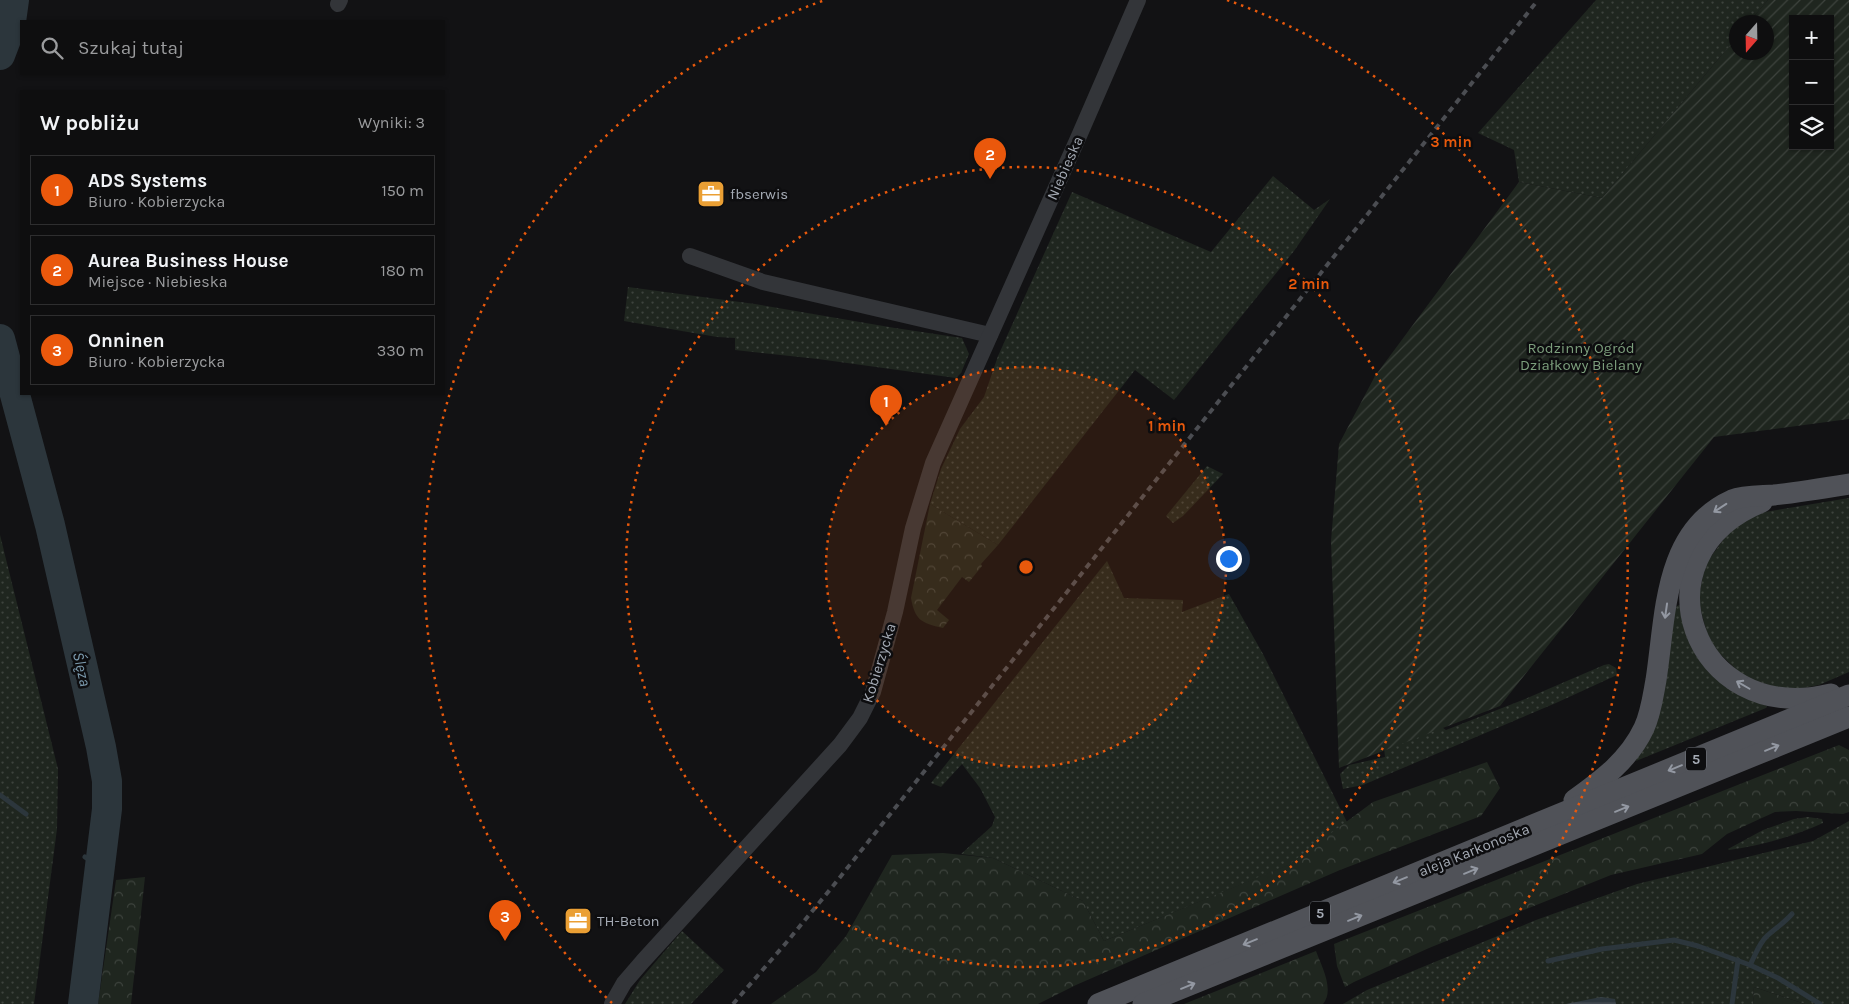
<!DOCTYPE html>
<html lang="pl">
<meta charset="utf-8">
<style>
:root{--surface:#0e0e0f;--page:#171718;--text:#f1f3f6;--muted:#9b9c9e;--line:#2e2e2f;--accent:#ea580c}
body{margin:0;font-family:Karla,sans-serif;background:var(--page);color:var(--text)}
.controls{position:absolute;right:15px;top:15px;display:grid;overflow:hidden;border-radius:0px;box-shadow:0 1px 4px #0004}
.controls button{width:45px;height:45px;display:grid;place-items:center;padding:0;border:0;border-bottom:1px solid var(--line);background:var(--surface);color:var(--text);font:25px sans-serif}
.compass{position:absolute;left:1729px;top:15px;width:45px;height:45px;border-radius:50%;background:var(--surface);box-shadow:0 1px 4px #0004;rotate:200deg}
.you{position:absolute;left:1228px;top:558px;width:18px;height:18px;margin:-12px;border:4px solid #fff;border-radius:50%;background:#1a73e8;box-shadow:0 0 0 8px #1a73e833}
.badge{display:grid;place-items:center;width:32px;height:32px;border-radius:50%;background:var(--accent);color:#fff;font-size:16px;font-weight:700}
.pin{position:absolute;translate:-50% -41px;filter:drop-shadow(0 1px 2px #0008)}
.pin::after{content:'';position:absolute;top:26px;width:18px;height:15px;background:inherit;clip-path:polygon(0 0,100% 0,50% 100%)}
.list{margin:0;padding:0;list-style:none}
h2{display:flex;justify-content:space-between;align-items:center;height:65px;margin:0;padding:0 20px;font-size:21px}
h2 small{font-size:16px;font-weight:400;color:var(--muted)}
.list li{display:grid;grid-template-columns:32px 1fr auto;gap:15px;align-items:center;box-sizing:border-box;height:70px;margin:0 10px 10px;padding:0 10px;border:1px solid var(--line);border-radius:0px}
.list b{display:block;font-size:19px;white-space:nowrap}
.list p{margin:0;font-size:16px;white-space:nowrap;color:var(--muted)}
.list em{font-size:16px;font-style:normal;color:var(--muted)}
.icon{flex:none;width:28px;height:28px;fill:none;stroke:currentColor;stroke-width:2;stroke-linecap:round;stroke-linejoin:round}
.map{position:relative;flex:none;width:1849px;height:1004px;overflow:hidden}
.search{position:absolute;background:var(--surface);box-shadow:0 1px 4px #0004;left:20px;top:20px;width:425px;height:55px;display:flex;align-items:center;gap:12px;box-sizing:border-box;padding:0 18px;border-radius:0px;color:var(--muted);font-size:19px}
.panel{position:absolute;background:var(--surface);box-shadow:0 1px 4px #0004;left:20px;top:90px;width:425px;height:305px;border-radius:0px}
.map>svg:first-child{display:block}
.grass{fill:url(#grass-dots)}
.forest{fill:url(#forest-crowns)}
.garden{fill:url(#garden-furrows);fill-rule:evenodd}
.water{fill:url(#water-rules)}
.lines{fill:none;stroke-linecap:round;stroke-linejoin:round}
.stream{stroke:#2c363c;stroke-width:5}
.river{stroke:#2c363c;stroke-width:30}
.minor{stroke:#333539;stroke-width:16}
.major{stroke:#505258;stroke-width:21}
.rail{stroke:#4b4d52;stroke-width:4;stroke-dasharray:6 5;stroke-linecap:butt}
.oneway{stroke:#9398a2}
.ring{fill:none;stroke:#e8590c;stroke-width:2.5;stroke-dasharray:2.5 5}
.labels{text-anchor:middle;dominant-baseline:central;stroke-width:5;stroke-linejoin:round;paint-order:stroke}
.shield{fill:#0d0d0f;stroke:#777b82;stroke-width:1}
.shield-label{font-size:14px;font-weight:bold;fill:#a4aab4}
.street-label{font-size:15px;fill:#a4aab4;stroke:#0d0d0f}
.poi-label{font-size:15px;fill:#a4aab4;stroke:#0d0d0f;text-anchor:start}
.park-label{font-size:15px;fill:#7c9e7c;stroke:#0d0d0f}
.water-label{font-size:16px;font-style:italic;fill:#7c9bae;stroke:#0d0d0f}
.centre{fill:#e8590c;stroke:#0d0d0f;stroke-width:2.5}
.ring-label{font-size:15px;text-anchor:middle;font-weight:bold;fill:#e8590c;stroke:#0d0d0f;stroke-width:5;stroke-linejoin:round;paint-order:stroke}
</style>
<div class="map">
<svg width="1849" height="1004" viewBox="0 0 1849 1004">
<defs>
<pattern id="grass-dots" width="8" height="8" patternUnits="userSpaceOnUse" patternTransform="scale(1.25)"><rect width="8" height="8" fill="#1f261f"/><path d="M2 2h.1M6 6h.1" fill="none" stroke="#3d433d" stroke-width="1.8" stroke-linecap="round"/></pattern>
<pattern id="forest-crowns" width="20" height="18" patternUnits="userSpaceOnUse" patternTransform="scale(1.25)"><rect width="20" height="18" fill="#1f261f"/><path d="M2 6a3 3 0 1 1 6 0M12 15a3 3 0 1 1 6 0" fill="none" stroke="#3d433d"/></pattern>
<pattern id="garden-furrows" width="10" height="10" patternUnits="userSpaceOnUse" patternTransform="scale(1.25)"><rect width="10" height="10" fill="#1f261f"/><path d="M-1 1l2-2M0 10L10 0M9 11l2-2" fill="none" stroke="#3d433d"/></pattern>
<pattern id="water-rules" width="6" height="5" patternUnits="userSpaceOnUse" patternTransform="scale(1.25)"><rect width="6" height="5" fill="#2c363c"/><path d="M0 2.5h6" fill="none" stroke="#485056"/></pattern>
</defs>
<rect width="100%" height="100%" fill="#121214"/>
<g class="grass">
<path d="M 1596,0 L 1768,0 L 1749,22 L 1736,22 L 1736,38 L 1602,198 L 1519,182 L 1514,150 L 1478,133 Z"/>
<path d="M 1273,176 L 1314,210 L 1330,199 L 1294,251 L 1174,400 L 1135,370 L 998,545 L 930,504 L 941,469 L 960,429 L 984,397 L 998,356 L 1072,192 L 1211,252 Z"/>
<path d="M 628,287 L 755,304 L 895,328 L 962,338 L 969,354 L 961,373 L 956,378 L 818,359 L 735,350 L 735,338 L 717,337 L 624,321 Z"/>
<path d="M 1207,466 L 1223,474 L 1183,516 L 1173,523 L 1166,516 Z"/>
<path d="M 1849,498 L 1849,672 L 1819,685 L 1789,691 L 1745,678 L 1710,644 L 1698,600 L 1705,565 L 1731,529 L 1759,513 Z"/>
<path d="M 0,535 L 58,769 L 57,829 L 34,1004 L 0,1004 Z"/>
<path d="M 1107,561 L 1124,598 L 1183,600 L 1182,612 L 1229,594 L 1263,654 L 1347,822 L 1289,865 L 1104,941 L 1083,901 L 993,858 L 961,854 L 992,826 L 995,817 L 980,788 L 962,764 L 941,787 L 931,783 Z"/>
<path d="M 1679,605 L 1681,606 C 1686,659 1719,689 1767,706 L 1766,708 L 1636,761 L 1674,608 Z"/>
<path d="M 1609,664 L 1616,668 L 1617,675 L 1556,703 L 1363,785 L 1343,789 L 1340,774 L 1349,765 L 1385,757 L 1379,702 L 1391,692 L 1446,730 L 1525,699 L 1604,665 Z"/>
<path d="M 1808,817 L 1822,819 L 1823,823 C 1794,836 1761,846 1729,850 L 1728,849 L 1763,830 L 1794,819 Z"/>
<path d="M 1849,821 L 1849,1004 L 1805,1004 L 1754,987 L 1753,1004 L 1343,1004 L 1367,990 L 1536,920 L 1637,884 L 1813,841 Z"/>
<path d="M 682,931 L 724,970 L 691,1004 L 625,1004 L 640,980 Z"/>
</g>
<g class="forest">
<path d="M 930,504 L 998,545 L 981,564 L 982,566 L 969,582 L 962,577 L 937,610 L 949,620 L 943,628 C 921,623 915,620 911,598 Z"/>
<path d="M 1839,745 L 1849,750 L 1849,812 L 1843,814 L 1796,811 L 1775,812 L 1727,834 L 1702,854 L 1611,875 L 1429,948 L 1354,982 L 1345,987 L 1337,966 L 1334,944 Z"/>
<path d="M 1487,762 L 1500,788 L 1481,816 L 1340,870 L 1076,985 L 1038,1004 L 771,1004 L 816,972 L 846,936 L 892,855 L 943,853 L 993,858 L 1083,901 L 1104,941 L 1288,865 L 1373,802 Z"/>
<path d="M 145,877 L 131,1004 L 98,1004 L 116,880 Z"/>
<path d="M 1316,951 C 1321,965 1335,990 1323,1004 L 1184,1004 Z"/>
<path d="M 1754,987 L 1805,1004 L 1753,1004 Z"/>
</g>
<path class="garden" d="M 1768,0 L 1849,0 L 1849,419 L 1714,437 L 1500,706 L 1339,768 L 1331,541 L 1339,444 L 1375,376 L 1519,182 L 1602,198 L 1736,38 L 1736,52 L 1766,52 L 1766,22 L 1749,22 ZM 1793,19 L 1830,19 L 1830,146 L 1793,146 Z"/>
<path class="water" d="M 1601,997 L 1615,999 L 1616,1004 L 1566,1004 Z"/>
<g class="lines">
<g class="stream">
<path d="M 0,795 L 26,814"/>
<path d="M 85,857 L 100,867"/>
<path d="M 1548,961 L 1602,949 L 1674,940 L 1698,946 L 1750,965 L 1778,978 L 1820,1004"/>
<path d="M 1750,965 C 1755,956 1759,943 1767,936 C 1776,928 1784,923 1792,914"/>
<path d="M 1732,1004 L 1738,960"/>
</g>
<g class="river">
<path d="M 0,55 L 10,29 L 14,0"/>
<path d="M 0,339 L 50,525 L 101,747 L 107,781 L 107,809 L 83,1004"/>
</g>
<g class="minor">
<path d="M 338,4 L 340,0"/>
<path d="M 690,256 L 763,282 L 990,335"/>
<path d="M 612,1004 L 624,983 L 643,961 L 840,745 L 860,718 L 873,692 L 895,612 L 913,528 L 933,463 L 1079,136 L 1138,0"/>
</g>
<g class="major">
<path d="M 1762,502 C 1632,554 1691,728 1831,694"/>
<path d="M 1574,800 C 1602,780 1629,760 1644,728 C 1651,713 1653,696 1656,680 C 1666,616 1663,531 1732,500 C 1744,495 1761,496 1774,495 C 1799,492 1824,488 1849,484"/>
<path d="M 1098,1004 L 1849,695"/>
<path d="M 1143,1004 L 1849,717"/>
</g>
<path class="rail" d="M 733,1004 L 786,943 L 833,886 L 1538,0"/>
</g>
<defs><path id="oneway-shaft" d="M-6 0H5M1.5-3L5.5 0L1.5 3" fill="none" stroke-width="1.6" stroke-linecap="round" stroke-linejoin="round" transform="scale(1.25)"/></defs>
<g class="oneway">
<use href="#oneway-shaft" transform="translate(1720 508) rotate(147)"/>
<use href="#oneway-shaft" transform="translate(1666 611) rotate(98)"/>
<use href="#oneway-shaft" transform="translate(1743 685) rotate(-150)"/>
<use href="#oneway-shaft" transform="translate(1772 748) rotate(-22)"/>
<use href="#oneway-shaft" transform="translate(1675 768) rotate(158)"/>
<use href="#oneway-shaft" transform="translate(1622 809) rotate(-22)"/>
<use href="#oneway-shaft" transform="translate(1471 871) rotate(-22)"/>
<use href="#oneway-shaft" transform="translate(1400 880) rotate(158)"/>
<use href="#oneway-shaft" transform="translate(1355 918) rotate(-22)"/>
<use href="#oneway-shaft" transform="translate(1250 942) rotate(158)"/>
<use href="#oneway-shaft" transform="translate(1188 986) rotate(-22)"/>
</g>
<circle cx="1026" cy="567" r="200" fill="#e8590c" fill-opacity=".12"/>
<g class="ring">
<circle cx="1026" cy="567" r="200"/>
<circle cx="1026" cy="567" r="400"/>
<path d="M612 1003A601 601 0 0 1 825 0M1227 0A601 601 0 0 1 1440 1003"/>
</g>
<defs>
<symbol id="office-square" viewBox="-11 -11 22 22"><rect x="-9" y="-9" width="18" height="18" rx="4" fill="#ea9f34" stroke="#0d0d0f"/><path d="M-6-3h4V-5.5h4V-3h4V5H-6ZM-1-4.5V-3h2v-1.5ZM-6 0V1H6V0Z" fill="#fff"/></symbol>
</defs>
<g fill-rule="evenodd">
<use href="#office-square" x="695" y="178" width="32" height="32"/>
<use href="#office-square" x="562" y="905" width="32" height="32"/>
</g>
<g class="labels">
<g class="shield">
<rect x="1686" y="747.5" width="20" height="23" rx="4"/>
<rect x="1310" y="901.5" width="20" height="23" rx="4"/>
</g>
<g class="shield-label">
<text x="1696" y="759">5</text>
<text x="1320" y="913">5</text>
</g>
<g class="street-label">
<text transform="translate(1065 168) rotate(-66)">Niebieska</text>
<text transform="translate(879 663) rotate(-73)">Kobierzycka</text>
<text transform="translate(1474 850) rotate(-22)">aleja Karkonoska</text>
</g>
<g class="poi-label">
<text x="730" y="194">fbserwis</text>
<text x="597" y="921">TH-Beton</text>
</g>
<g class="park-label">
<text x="1581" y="348">Rodzinny Ogród<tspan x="1581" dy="17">Działkowy Bielany</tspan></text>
</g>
<g class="water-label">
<text transform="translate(82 669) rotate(77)">Ślęza</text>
</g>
</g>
<circle cx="1026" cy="567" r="8" class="centre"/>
<g class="ring-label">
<text x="1451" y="147">3 min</text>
<text x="1309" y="289">2 min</text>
<text x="1167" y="431">1 min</text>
</g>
</svg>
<div class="controls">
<button>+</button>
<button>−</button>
<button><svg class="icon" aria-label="layers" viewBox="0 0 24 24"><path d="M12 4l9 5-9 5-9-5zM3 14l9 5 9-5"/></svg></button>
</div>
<svg class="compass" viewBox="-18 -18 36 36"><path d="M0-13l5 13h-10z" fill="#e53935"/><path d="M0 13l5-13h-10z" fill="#9b9c9e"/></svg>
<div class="you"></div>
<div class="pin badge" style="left:886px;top:426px">1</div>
<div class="pin badge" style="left:990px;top:179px">2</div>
<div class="pin badge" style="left:505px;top:941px">3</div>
<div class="search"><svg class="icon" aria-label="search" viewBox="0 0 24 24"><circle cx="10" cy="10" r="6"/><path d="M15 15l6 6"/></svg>Szukaj tutaj</div>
<section class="panel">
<h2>W pobliżu<small>Wyniki: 3</small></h2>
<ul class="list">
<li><span class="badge">1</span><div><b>ADS Systems</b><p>Biuro · Kobierzycka</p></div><em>150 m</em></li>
<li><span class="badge">2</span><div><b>Aurea Business House</b><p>Miejsce · Niebieska</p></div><em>180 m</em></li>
<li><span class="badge">3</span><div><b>Onninen</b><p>Biuro · Kobierzycka</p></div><em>330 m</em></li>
</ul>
</section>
</div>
